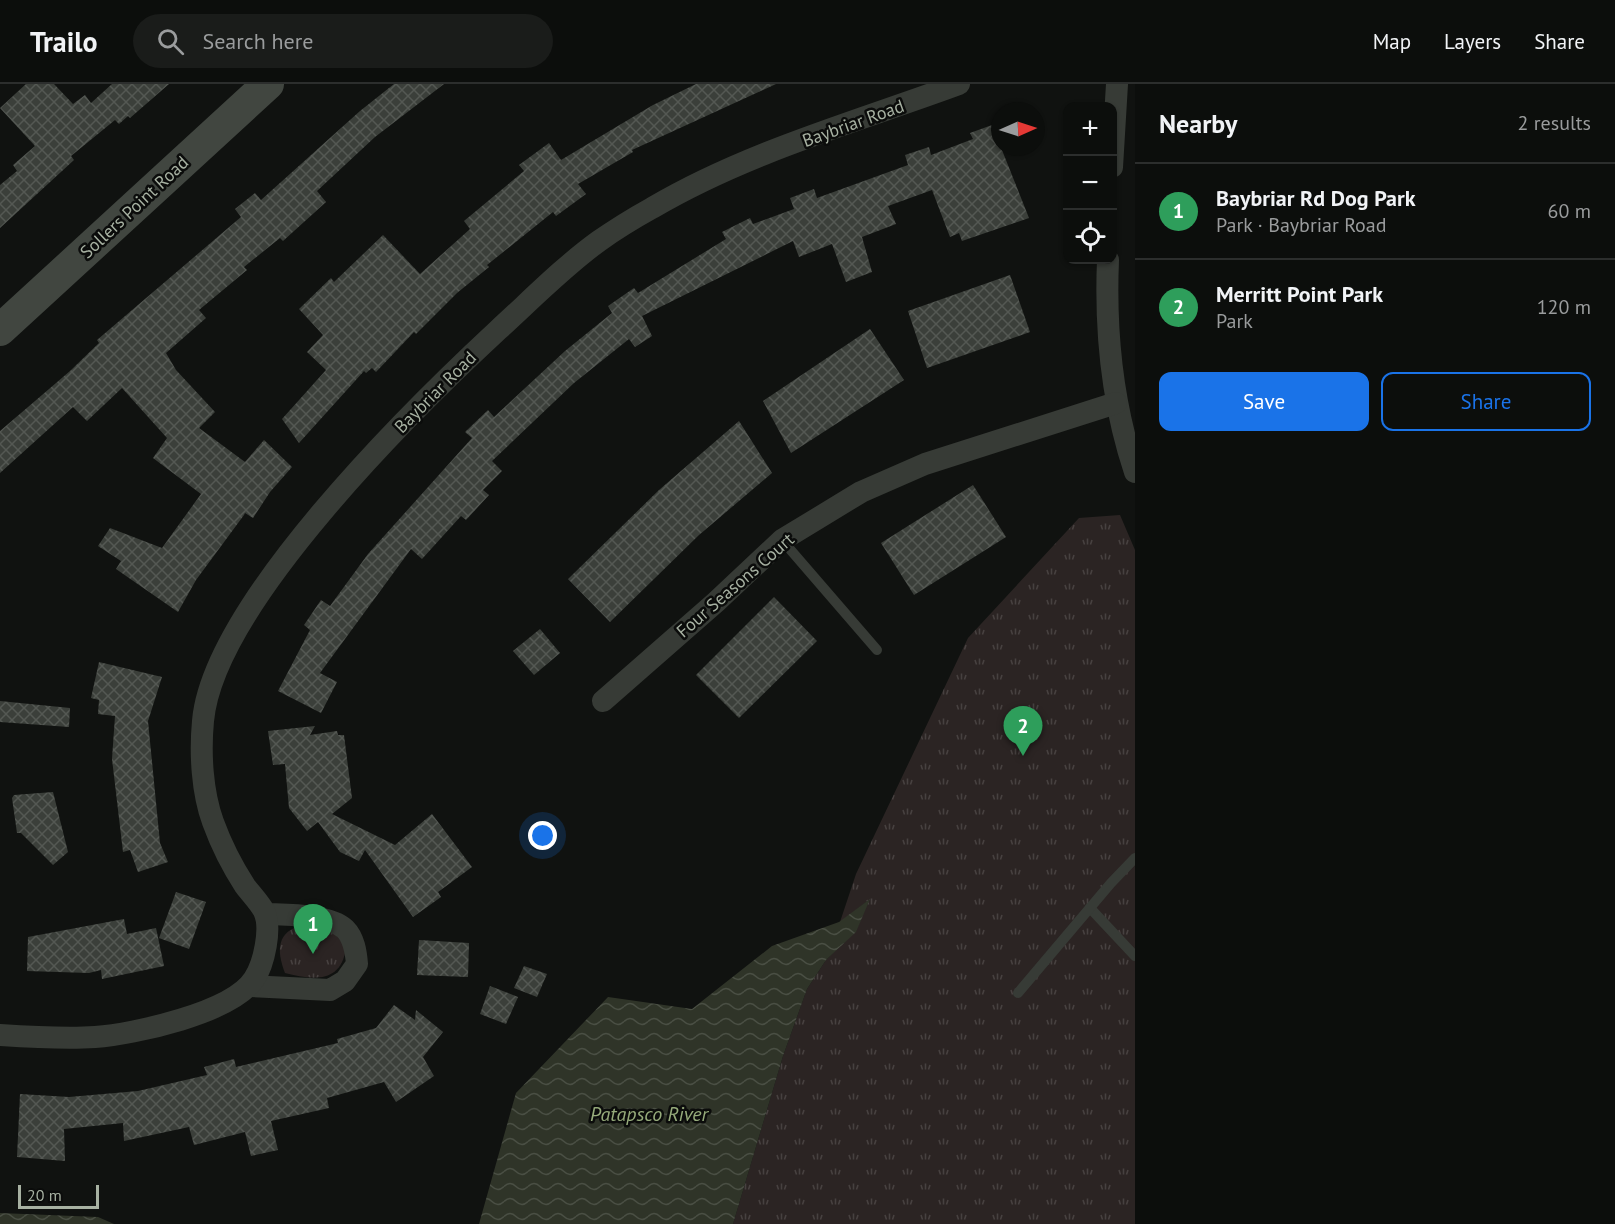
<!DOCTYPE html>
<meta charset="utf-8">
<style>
:root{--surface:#0c0e0c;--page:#1a1c1a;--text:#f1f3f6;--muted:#9a9c9d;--line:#2c2e2d;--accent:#1a73e8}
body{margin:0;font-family:"PT Sans",sans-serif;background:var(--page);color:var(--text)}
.controls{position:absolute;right:18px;top:18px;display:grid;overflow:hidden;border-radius:12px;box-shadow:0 2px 4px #0004}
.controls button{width:54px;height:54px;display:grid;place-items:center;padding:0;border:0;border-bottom:2px solid var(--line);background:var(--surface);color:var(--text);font:30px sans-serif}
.compass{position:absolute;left:991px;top:18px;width:54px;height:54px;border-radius:50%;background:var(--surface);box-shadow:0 2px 4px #0004;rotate:87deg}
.scale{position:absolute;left:18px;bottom:15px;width:81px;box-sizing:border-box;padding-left:6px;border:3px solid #a7b1a2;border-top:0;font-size:16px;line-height:21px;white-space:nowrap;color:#a7b1a2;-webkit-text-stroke:4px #0b0c0b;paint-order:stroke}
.you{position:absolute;left:543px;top:752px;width:21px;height:21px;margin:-15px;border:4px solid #fff;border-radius:50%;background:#1a73e8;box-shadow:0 0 0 9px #1a73e833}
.badge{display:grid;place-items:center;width:39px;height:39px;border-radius:50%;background:var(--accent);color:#fff;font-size:20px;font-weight:700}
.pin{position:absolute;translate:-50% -50px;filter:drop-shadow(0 2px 3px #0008)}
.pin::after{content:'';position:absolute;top:32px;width:21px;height:18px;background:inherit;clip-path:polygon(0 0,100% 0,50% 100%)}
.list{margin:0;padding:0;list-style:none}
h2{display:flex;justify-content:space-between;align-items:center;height:78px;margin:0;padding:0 24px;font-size:26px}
h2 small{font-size:20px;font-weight:400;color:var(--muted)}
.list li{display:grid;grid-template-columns:39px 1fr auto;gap:18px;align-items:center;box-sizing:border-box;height:96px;padding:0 24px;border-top:2px solid var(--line)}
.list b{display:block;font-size:22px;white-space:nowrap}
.list p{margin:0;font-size:20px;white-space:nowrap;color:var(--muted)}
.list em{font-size:20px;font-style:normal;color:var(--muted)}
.actions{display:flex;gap:12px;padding:18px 24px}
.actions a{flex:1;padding:14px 0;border:2px solid var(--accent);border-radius:12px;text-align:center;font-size:21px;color:var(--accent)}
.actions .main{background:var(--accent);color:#fff}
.icon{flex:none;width:33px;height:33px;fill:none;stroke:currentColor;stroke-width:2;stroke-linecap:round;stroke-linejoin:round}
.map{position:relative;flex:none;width:1135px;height:1140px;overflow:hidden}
header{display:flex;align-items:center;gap:36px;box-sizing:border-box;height:84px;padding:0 30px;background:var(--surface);border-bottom:2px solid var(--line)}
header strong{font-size:28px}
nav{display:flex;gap:33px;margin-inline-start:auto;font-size:21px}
.search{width:420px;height:54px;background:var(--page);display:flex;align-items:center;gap:15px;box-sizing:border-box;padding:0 21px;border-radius:33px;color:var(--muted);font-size:22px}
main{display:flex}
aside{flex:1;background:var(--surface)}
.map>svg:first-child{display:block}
.park{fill:url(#park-tufts)}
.water{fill:url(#water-waves)}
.building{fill:url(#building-cross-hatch)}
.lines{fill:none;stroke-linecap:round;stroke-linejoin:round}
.service{stroke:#373b36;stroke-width:10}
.minor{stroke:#373b36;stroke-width:22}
.secondary{stroke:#414640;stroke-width:32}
.labels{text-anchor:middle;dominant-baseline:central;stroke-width:5;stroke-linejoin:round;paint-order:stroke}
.street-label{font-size:18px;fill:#a7b1a2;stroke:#0b0c0b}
.water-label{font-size:20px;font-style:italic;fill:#96ab7b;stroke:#0b0c0b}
</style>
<header>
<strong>Trailo</strong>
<div class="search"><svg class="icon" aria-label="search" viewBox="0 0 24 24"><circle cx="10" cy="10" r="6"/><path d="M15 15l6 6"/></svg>Search here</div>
<nav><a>Map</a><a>Layers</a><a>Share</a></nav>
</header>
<main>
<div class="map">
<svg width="1135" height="1140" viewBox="0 0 1135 1140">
<defs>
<pattern id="park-tufts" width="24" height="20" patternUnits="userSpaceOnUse" patternTransform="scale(1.5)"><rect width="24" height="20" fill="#2b2423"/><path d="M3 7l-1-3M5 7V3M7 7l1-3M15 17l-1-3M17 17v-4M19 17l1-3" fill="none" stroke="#474140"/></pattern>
<pattern id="water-waves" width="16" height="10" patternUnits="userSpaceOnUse" patternTransform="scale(1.5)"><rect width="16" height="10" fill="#2f3428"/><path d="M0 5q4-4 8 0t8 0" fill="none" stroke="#4a4f44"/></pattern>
<pattern id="building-cross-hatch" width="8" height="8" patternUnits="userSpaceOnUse" patternTransform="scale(1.5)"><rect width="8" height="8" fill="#3b3f3a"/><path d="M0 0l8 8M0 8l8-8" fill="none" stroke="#545853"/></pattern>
</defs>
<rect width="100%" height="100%" fill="#101210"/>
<g class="park">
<path d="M 1120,431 L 1135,466 L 1135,1140 L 733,1140 L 783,972 L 807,905 L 826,876 L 856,847 L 869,816 L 840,838 L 856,790 L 968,554 L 1079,434 Z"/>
<path d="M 303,841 L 334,848 L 346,864 C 341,900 312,896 285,889 C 276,866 277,847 303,841 Z"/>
</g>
<g class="water">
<path d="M 870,815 L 856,848 L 826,876 L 807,905 L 783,972 L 733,1140 L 479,1140 L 516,1009 L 608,913 L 692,925 L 772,862 L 839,838 Z"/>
<path d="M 0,1129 L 98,1133 L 114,1140 L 0,1140 Z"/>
</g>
<g class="building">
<path d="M 26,0 L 54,0 L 73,20 L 85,11 L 91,19 L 112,0 L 169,0 L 130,34 L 128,32 L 119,40 L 115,36 L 71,72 L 74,76 L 0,144 L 0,101 L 17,87 L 13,81 L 35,62 L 0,24 Z"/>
<path d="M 394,0 L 444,0 L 375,53 L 317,107 L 326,118 L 283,157 L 280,154 L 244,183 L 247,186 L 199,226 L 206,234 L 166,269 L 176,286 L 215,328 L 199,344 L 245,378 L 264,356 L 292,383 L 270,408 L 253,434 L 245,429 L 244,431 L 196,496 L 178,528 L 116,485 L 121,477 L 98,462 L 110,444 L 162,464 L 201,410 L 153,374 L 167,354 L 122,304 L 87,337 L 73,323 L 0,389 L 0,347 L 70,287 L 99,259 L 97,256 L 241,133 L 235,125 L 255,109 L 261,116 L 360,27 Z"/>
<path d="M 696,0 L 776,0 L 632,66 L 633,68 L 578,100 L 586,110 L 556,132 L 553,128 L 487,181 L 489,183 L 457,209 L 416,250 L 414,248 L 376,288 L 372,284 L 366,289 L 364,287 L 299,359 L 282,335 L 326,286 L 307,268 L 323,251 L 299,225 L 331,194 L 334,198 L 383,151 L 420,190 L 470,145 L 464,137 L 524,87 L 519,81 L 549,59 L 561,76 L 653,21 Z"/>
<path d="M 992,41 L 1029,134 L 962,157 L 959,149 L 950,153 L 932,106 L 888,122 L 896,140 L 862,153 L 872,188 L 846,198 L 832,160 L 799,173 L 793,157 L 642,232 L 652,252 L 635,263 L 629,255 L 574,299 L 492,377 L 502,387 L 483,406 L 489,411 L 466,436 L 461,432 L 422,475 L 411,465 L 320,589 L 337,598 L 321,629 L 278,607 L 310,546 L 304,541 L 321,516 L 330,522 L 368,470 L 472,354 L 465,348 L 488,326 L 494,333 L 565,267 L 612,229 L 608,222 L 634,204 L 638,209 L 726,155 L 722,148 L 750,134 L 753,140 L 794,125 L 790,114 L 814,105 L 817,114 L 908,81 L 905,71 L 929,63 L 931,71 L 973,55 L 970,49 Z"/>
<path d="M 1010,191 L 1030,248 L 927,284 L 908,227 Z"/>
<path d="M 870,245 L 904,296 L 791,369 L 763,317 Z"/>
<path d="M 739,337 L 772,389 L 699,451 L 610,538 L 568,495 L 659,406 Z"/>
<path d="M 973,401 L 1006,453 L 914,511 L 881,459 Z"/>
<path d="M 774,513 L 817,557 L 739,634 L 696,591 Z"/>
<path d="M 540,545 L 560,569 L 534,591 L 513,567 Z"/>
<path d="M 99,578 L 162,593 L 148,637 L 160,759 L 168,778 L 138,788 L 130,766 L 123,768 L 112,675 L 115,632 L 98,630 L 99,616 L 91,614 Z"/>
<path d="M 0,617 L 70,624 L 69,643 L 0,638 Z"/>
<path d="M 315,642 L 310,651 L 337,647 L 338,651 L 344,651 L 352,714 L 332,730 L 395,761 L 432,730 L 472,783 L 438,808 L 441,813 L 413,833 L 365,766 L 359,777 L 340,768 L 318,738 L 307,747 L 289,724 L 285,680 L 273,681 L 268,647 Z"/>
<path d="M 53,708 L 68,768 L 53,781 L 21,749 L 17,749 L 12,714 L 14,711 Z"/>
<path d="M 176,808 L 206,818 L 189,865 L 159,854 Z"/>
<path d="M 124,835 L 127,850 L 156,844 L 164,882 L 102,895 L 101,886 L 89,889 L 27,887 L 28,853 Z"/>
<path d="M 419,856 L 469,859 L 468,893 L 417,891 Z"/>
<path d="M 524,882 L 547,890 L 537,913 L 514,904 Z"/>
<path d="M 490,902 L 518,913 L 506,940 L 480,930 Z"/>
<path d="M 394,921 L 415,936 L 416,926 L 443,948 L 423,973 L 434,992 L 396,1018 L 384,998 L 327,1014 L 329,1024 L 271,1037 L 278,1066 L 251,1072 L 245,1048 L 194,1061 L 189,1043 L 124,1057 L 123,1039 L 64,1045 L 65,1077 L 17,1073 L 20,1010 L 69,1013 L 138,1007 L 207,991 L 204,983 L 234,975 L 236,983 L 338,959 L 337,955 L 376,944 Z"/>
</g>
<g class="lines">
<g class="service">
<path d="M 782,456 L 877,566"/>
<path d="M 1090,824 L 1135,872"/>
<path d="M 1018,909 L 1111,799 L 1135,774"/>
</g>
<g class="minor">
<path d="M 1112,83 L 1117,0"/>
<path d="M 1108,176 C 1105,248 1112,319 1135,388"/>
<path d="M 603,617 L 716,518 L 782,456 L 861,408 L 925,380 L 1116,319"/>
<path d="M 250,902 L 330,906 L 345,897 L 357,880 C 356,868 354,854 345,845 C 329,830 286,831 266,830"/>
<path d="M 0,951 C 31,953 64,955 95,953 C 134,950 232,929 254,895 C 264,880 272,844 264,827 C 259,818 251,810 245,802 C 232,782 221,760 213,738 C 202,708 200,669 203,637 C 213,521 413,325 498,246 C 531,216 563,183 599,157 C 616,145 634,134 652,124 C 747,68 856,38 959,0"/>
</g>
<path class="secondary" d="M 0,246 L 268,0"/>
</g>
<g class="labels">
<g class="street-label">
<text transform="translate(853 39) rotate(-20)">Baybriar Road</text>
<text transform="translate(134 123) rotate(-43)">Sollers Point Road</text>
<text transform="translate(435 308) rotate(-45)">Baybriar Road</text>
<text transform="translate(735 501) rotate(-41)">Four Seasons Court</text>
</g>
<g class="water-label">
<text x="649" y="1030">Patapsco River</text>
</g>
</g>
</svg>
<div class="controls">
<button>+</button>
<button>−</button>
<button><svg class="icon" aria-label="locate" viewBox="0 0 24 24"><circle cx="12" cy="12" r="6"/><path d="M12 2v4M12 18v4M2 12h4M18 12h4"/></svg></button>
</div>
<svg class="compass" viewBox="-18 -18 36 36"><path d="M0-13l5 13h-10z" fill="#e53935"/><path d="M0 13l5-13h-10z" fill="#9a9c9d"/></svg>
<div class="scale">20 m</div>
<div class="you"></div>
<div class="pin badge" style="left:313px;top:870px;background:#2e9e5b">1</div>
<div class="pin badge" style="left:1023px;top:672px;background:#2e9e5b">2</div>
</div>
<aside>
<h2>Nearby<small>2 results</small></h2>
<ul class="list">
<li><span class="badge" style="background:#2e9e5b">1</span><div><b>Baybriar Rd Dog Park</b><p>Park · Baybriar Road</p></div><em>60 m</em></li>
<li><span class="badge" style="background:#2e9e5b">2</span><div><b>Merritt Point Park</b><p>Park</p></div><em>120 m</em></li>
</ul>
<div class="actions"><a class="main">Save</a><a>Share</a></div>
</aside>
</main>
